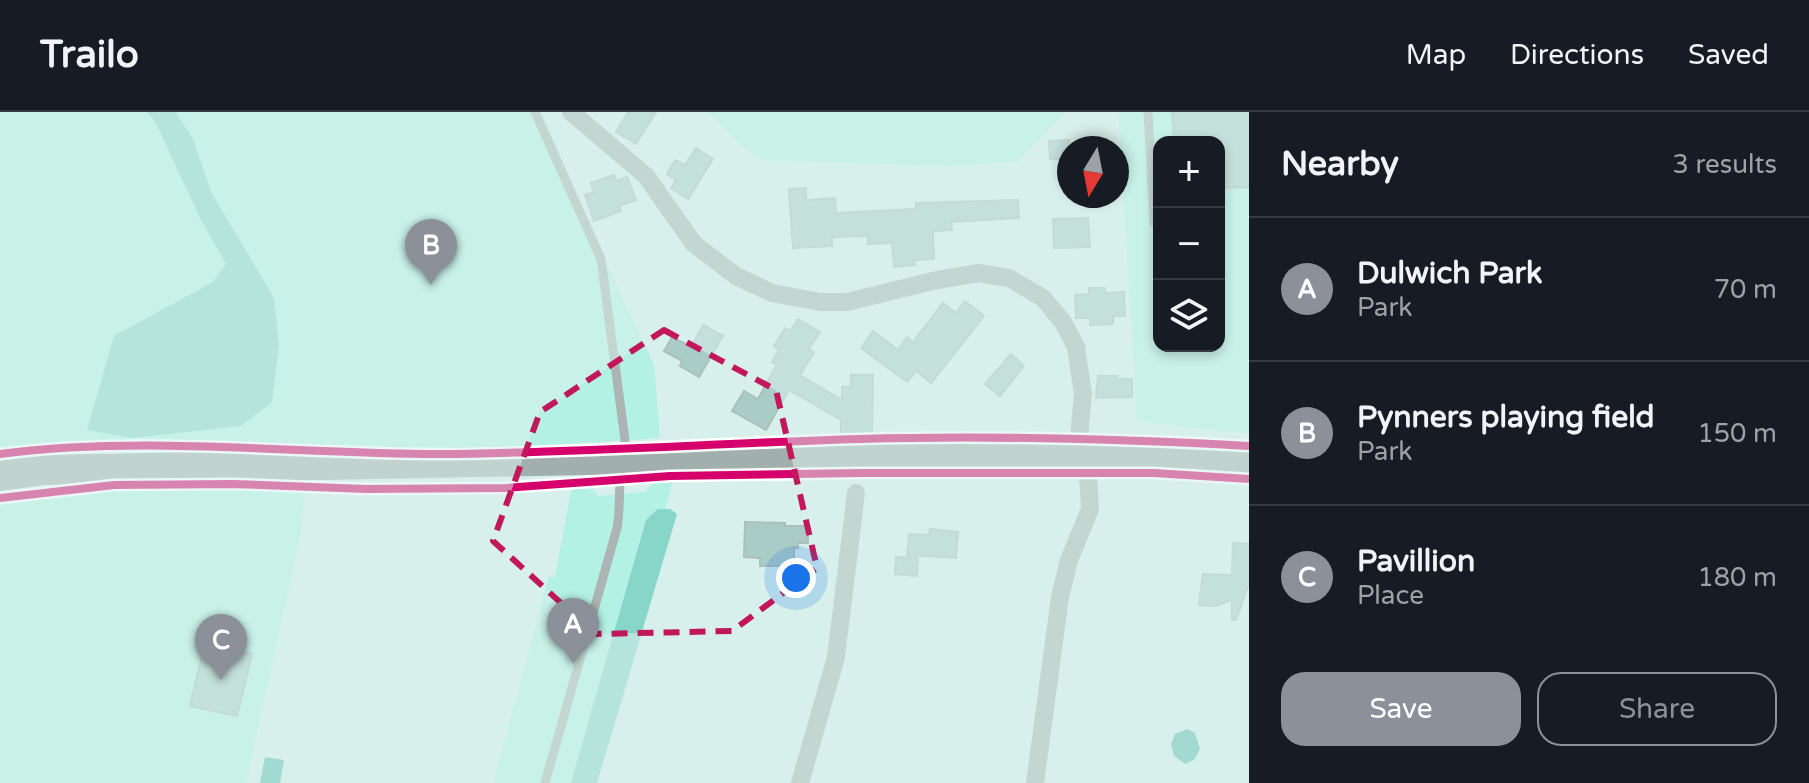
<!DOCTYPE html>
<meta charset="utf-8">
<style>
:root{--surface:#171b24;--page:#242831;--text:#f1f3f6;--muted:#9ea1a6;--line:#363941;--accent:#8c9099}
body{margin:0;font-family:"Varela Round",sans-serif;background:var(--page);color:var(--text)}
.controls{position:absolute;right:24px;top:24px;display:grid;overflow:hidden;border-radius:16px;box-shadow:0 4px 12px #0003}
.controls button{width:72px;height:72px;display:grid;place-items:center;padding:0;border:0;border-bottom:2px solid var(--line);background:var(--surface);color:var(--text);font:40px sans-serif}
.compass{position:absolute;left:1057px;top:24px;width:72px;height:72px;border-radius:50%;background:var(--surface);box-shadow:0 4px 12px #0003;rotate:190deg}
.you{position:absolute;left:796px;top:466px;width:28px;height:28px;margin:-20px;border:6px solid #fff;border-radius:50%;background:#1a73e8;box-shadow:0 0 0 12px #1a73e833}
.badge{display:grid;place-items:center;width:52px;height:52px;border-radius:50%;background:var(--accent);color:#fff;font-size:26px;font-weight:700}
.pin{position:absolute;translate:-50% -66px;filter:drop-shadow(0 2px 4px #0008)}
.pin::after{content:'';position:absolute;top:42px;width:28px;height:24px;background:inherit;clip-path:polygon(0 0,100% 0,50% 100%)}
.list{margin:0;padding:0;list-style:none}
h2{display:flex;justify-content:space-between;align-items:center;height:104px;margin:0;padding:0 32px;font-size:34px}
h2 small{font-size:26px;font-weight:400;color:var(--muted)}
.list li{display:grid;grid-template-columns:52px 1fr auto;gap:24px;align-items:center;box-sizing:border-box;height:144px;padding:0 32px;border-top:2px solid var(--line)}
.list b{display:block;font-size:30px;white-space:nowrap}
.list p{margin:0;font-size:26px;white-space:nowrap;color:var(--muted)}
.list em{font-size:26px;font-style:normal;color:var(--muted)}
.actions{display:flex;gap:16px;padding:24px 32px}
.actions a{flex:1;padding:18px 0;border:2px solid var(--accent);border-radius:24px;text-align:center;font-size:28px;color:var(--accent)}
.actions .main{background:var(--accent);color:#fff}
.icon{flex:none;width:44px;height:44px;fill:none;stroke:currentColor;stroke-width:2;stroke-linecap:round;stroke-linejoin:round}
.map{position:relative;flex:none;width:1249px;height:671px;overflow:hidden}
header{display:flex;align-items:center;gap:48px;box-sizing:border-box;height:112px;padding:0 40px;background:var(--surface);border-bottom:2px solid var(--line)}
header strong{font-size:38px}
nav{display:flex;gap:44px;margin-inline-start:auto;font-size:28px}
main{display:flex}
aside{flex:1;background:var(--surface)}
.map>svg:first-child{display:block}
.green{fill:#b3f1e5;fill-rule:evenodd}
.forest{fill:#88d5c9}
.water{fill:#5fbfb2}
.building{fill:#aaccc6;stroke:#acbfbb;stroke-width:2}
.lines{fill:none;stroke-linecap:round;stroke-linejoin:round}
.service{stroke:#acb5b3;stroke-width:9}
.minor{stroke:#acb5b3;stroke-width:18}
.trunk{stroke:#a2b0ad;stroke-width:30}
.cycleway-casing{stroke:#fff;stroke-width:13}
.cycleway{stroke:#d6006c;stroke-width:8}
.marked{fill:none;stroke:#c2185b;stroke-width:6;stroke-dasharray:16 10;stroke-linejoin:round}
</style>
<header>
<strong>Trailo</strong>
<nav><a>Map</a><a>Directions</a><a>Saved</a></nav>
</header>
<main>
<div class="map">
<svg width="1249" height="671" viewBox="0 0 1249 671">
<rect width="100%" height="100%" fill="#d8f0eb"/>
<g class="green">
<path d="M 0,0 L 542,0 L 602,142 L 654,253 L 660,326 L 479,338 L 264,335 L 188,329 L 81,329 L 0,339 Z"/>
<path d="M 707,0 L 1066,0 L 1017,50 L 951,54 L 764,49 L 741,33 Z"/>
<path d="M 1118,0 L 1249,0 L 1249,321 L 1181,315 L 1137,308 ZM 1159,30 L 1219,30 L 1219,234 L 1159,234 Z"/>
<path d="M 674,366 L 588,671 L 493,671 L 549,464 L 555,465 L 572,374 L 590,374 L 598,384 L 645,380 L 653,370 Z"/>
<path d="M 104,378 L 305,378 L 300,425 L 246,671 L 0,671 L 0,389 Z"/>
</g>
<g class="forest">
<path d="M 147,0 L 176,0 L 193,27 L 211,80 L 274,186 L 279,233 L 272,290 L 241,314 L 133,326 L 87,318 L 114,224 L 213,170 L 226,152 L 201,108 L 155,9 Z"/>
<path d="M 658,397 L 670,397 L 677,402 L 597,671 L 571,671 L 646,408 Z"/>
</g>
<g class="water">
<path d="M 1187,617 L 1195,621 L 1200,637 L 1194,648 L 1185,652 L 1174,644 L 1171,632 L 1175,622 Z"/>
<path d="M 265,645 L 284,648 L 280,671 L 260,671 Z"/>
</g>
<g class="building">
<path d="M 628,0 L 656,0 L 636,32 L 616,20 Z"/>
<path d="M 1172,0 L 1249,0 L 1249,75 L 1219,76 L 1219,30 L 1174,30 Z"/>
<path d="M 1069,28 L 1069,46 L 1050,47 L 1049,29 Z"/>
<path d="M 696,36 L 713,47 L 688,87 L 671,76 L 676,68 L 667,62 L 675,48 L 685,53 Z"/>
<path d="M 614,63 L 616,69 L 627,65 L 636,88 L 619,94 L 621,99 L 594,109 L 585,83 L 594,80 L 591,71 Z"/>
<path d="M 806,76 L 806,88 L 835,86 L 836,101 L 916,97 L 916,91 L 1018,88 L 1019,106 L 951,110 L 952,118 L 933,119 L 934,147 L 914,148 L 915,153 L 894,155 L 892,131 L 868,132 L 868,124 L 832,125 L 832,134 L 793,136 L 789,77 Z"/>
<path d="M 1088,106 L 1090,135 L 1054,136 L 1053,107 Z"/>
<path d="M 1089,176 L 1105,176 L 1105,181 L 1124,180 L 1125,204 L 1113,204 L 1113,212 L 1090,213 L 1090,206 L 1076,206 L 1075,183 L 1089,182 Z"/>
<path d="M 965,189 L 984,204 L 931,271 L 916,259 L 907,270 L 861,236 L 873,219 L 898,238 L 907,225 L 913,230 L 943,191 L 956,201 Z"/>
<path d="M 798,207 L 820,220 L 809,237 L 814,240 L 800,263 L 842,288 L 842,275 L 851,275 L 851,263 L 873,263 L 872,322 L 841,322 L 841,308 L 789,278 L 766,318 L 732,299 L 744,279 L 758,287 L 777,252 L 772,250 L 779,238 L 774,234 L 785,216 L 790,219 Z"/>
<path d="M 703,213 L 723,224 L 699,265 L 680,254 L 682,249 L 664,239 L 672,225 L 691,235 Z"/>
<path d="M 1011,242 L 1024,254 L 1000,284 L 985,272 Z"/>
<path d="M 1098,264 L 1117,264 L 1117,267 L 1132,267 L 1132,285 L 1096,286 Z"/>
<path d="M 745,410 L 785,411 L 785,414 L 808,414 L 808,431 L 798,431 L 798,436 L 794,436 L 794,454 L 760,454 L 760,446 L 744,445 Z"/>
<path d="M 930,417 L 958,420 L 956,446 L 907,443 L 909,422 L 929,423 Z"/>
<path d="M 1233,431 L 1249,432 L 1249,471 L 1236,508 L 1232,507 L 1232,488 L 1215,494 L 1199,493 L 1203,462 L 1232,463 Z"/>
<path d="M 896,445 L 918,446 L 917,464 L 895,462 Z"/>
<path d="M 205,531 L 252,542 L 237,604 L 190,594 Z"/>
</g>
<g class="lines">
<g class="service">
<path d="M 535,0 L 601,147 L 625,328 C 624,342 621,355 620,369 C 619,385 620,400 617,416 L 545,671"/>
<path d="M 1148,0 L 1154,111"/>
</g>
<g class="minor">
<path d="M 571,0 L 646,64 L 694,132 L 736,164 L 772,181 L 820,190 L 847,190 L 937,168 L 979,161 L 1009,166 L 1043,186 L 1063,210 L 1076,235 L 1083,282 L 1077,346"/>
<path d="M 800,671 L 836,545 L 856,381"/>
<path d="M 1035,671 L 1060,485 L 1069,448 L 1090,397 L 1087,346"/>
</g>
<path class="trunk" d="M 0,364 L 45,358 L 862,343 L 1087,346 L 1249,355"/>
<defs>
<g id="cycleway">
<path d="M 0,342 C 146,323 292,342 439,342 C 579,341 720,331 860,327 C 990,323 1119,327 1249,334"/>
<path d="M 0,386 L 114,373 L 233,372 L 366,377 L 505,376 L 670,364 L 861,361 L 1154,361 L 1249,367"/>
</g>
</defs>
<use href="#cycleway" class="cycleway-casing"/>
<use href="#cycleway" class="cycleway"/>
</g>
<path d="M0 0H1249V671H0ZM 664,218 L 776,278 L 817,456 L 732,519 L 595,522 L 493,429 L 540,300 Z" fill="#d8f0eb" fill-opacity=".55" fill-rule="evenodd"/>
<path class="marked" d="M 664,218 L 776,278 L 817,456 L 732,519 L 595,522 L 493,429 L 540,300 Z"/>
</svg>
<div class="controls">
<button>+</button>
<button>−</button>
<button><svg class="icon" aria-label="layers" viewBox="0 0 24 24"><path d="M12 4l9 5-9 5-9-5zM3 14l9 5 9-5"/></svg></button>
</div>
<svg class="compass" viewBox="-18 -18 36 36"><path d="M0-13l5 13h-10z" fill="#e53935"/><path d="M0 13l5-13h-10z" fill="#9ea1a6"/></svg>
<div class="you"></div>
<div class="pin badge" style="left:573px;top:552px">A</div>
<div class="pin badge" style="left:431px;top:173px">B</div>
<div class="pin badge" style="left:221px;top:568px">C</div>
</div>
<aside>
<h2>Nearby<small>3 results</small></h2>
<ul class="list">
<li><span class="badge">A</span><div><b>Dulwich Park</b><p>Park</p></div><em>70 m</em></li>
<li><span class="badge">B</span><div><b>Pynners playing field</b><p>Park</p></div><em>150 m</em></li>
<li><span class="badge">C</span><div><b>Pavillion</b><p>Place</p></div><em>180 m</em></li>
</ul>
<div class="actions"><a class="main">Save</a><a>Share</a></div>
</aside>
</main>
